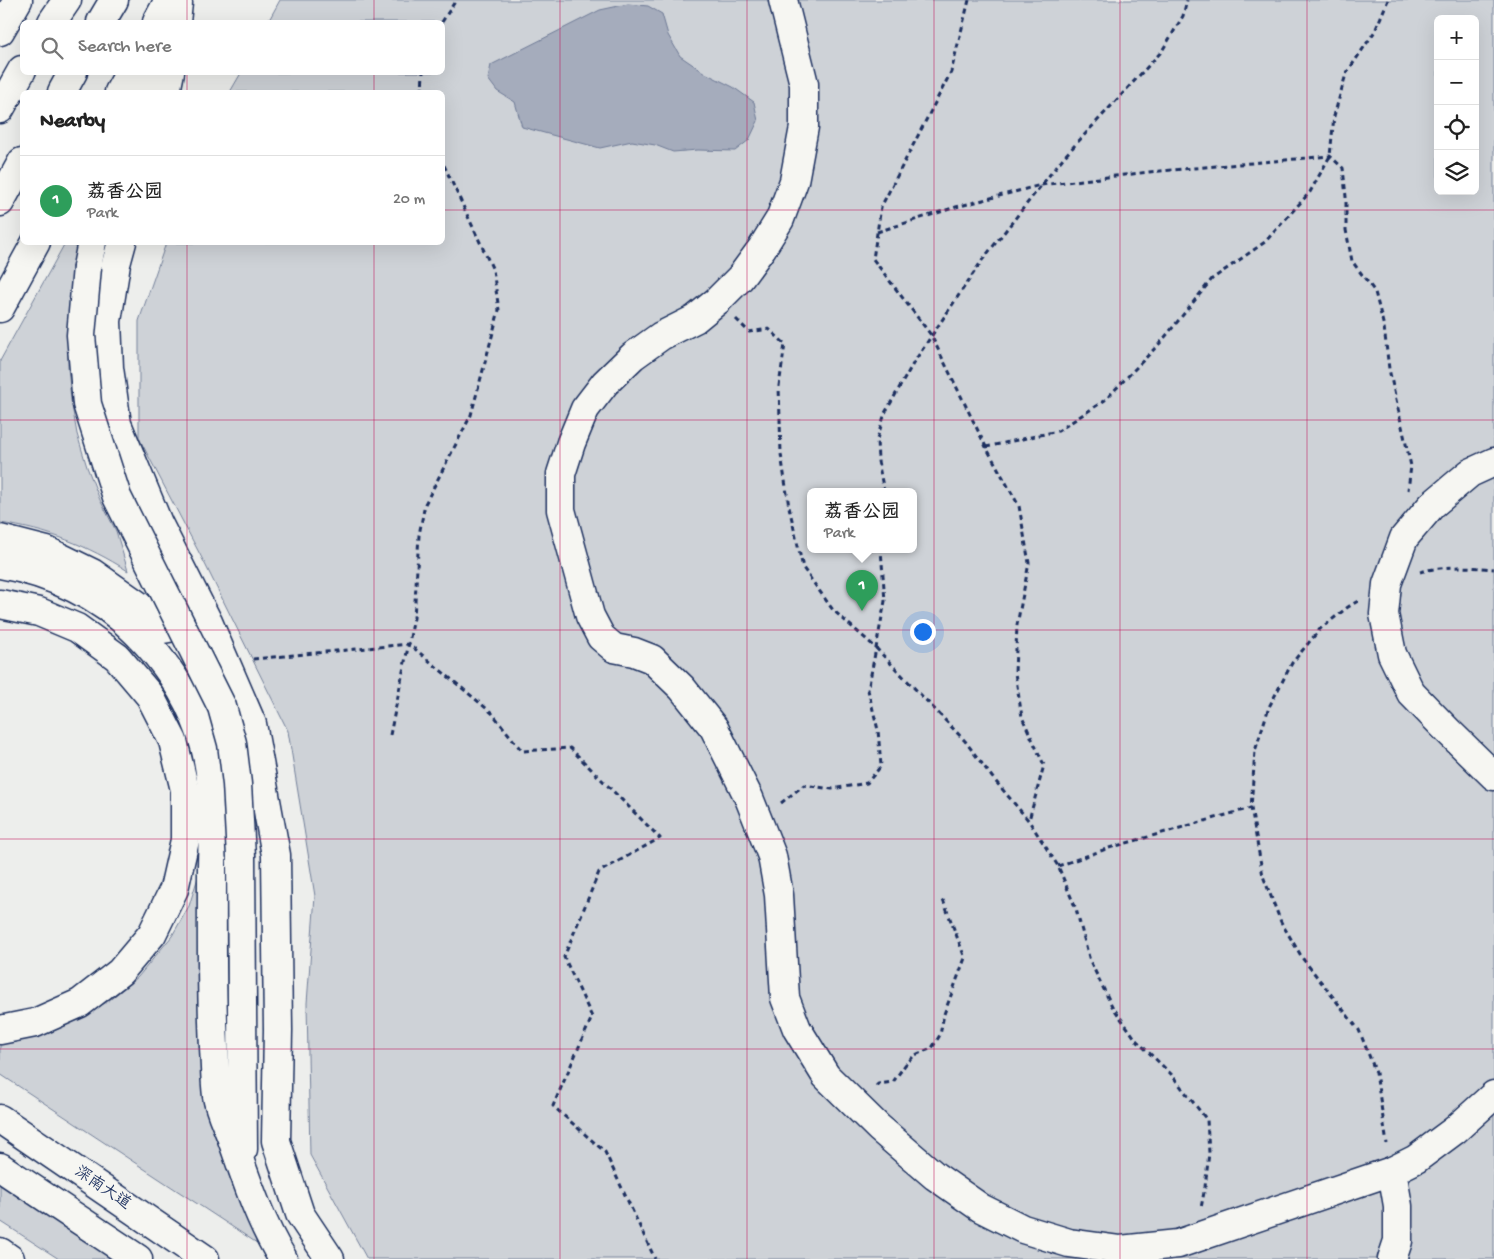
<!DOCTYPE html>
<meta charset="utf-8">
<style>
:root{--surface:#fff;--page:#f2f2f2;--text:#222;--muted:#767676;--line:#e0e0e0;--accent:#7c3aed}
body{margin:0;font-family:"Gochi Hand","LXGW WenKai TC",sans-serif;background:var(--page);color:var(--text)}
.controls{position:absolute;right:15px;top:15px;display:grid;overflow:hidden;border-radius:8px;box-shadow:0 5px 20px #0002}
.controls button{width:45px;height:45px;display:grid;place-items:center;padding:0;border:0;border-bottom:1px solid var(--line);background:var(--surface);color:var(--text);font:25px sans-serif}
.you{position:absolute;left:922px;top:631px;width:18px;height:18px;margin:-12px;border:4px solid #fff;border-radius:50%;background:#1a73e8;box-shadow:0 0 0 8px #1a73e833}
.badge{display:grid;place-items:center;width:32px;height:32px;border-radius:50%;background:var(--accent);color:#fff;font-size:16px;font-weight:700}
.pin{position:absolute;translate:-50% -41px;filter:drop-shadow(0 1px 2px #0008)}
.pin::after{content:'';position:absolute;top:26px;width:18px;height:15px;background:inherit;clip-path:polygon(0 0,100% 0,50% 100%)}
.popup{position:absolute;left:807px;top:488px;width:110px;height:65px;box-sizing:border-box;display:grid;place-content:center;border-radius:8px;background:var(--surface);filter:drop-shadow(0 1px 4px #0005);font-size:16px;white-space:nowrap;color:var(--muted)}
.popup b{font-size:19px;color:var(--text)}
.popup::after{content:'';position:absolute;left:50%;top:100%;margin-left:-10px;border:10px solid transparent;border-top-color:var(--surface)}
.list{margin:0;padding:0;list-style:none}
h2{display:flex;justify-content:space-between;align-items:center;height:65px;margin:0;padding:0 20px;font-size:21px}
h2 small{font-size:16px;font-weight:400;color:var(--muted)}
.list li{display:grid;grid-template-columns:32px 1fr auto;gap:15px;align-items:center;box-sizing:border-box;height:90px;padding:0 20px;border-top:1px solid var(--line)}
.list b{display:block;font-size:19px;white-space:nowrap}
.list p{margin:0;font-size:16px;white-space:nowrap;color:var(--muted)}
.list em{font-size:16px;font-style:normal;color:var(--muted)}
.icon{flex:none;width:28px;height:28px;fill:none;stroke:currentColor;stroke-width:2;stroke-linecap:round;stroke-linejoin:round}
.map{position:relative;flex:none;width:1494px;height:1259px;overflow:hidden}
.search{position:absolute;background:var(--surface);box-shadow:0 5px 20px #0002;left:20px;top:20px;width:425px;height:55px;display:flex;align-items:center;gap:12px;box-sizing:border-box;padding:0 18px;border-radius:8px;color:var(--muted);font-size:19px}
.panel{position:absolute;background:var(--surface);box-shadow:0 5px 20px #0002;left:20px;top:90px;width:425px;height:155px;border-radius:8px}
.map>svg:first-child{display:block}
.green{fill:#ced2d7;stroke:#74809a;fill-rule:evenodd}
.water{fill:#a5acbc;stroke:#6e7a96}
.lines{fill:none;stroke-linecap:round;stroke-linejoin:round}
.minor-casing{stroke:#1b2f5e;stroke-width:31}
.major-casing{stroke:#1b2f5e;stroke-width:31}
.path{stroke:#1b2f5e;stroke-width:3;stroke-dasharray:5 4;stroke-linecap:butt}
.minor{stroke:#f6f6f2;stroke-width:28}
.major{stroke:#f6f6f2;stroke-width:28}
.major-bridge-casing{stroke:#1b2f5e;stroke-width:31;stroke-linecap:butt}
.major-bridge{stroke:#f6f6f2;stroke-width:28}
.grid{fill:none;stroke:#c2185b;stroke-width:1;stroke-opacity:0.55}
.labels{text-anchor:middle;dominant-baseline:central;stroke-width:4.5;stroke-linejoin:round;paint-order:stroke}
.street-label{font-size:16px;fill:#1b2f5e;stroke:#f6f6f2}
</style>
<div class="map">
<svg width="1494" height="1259" viewBox="0 0 1494 1259">
<rect width="100%" height="100%" fill="#edeeec"/>
<filter id="ink" filterUnits="userSpaceOnUse"><feTurbulence type="fractalNoise" baseFrequency=".02" numOctaves="2"/><feDisplacementMap in="SourceGraphic" scale="10" xChannelSelector="R" yChannelSelector="G"/><feConvolveMatrix kernelMatrix="1 2 1 2 8 2 1 2 1" color-interpolation-filters="sRGB"/></filter>
<g filter="url(#ink)">
<g class="green">
<path d="M 280,0 L 1494,0 L 1494,1259 L 367,1259 L 310,1155 L 307,1003 L 315,896 L 288,731 L 205,564 L 139,438 L 139,321 L 166,243 L 442,242 L 442,92 L 230,92 L 241,73 L 442,72 L 442,22 L 268,22 ZM 1438,19 L 1475,19 L 1475,191 L 1438,191 ZM 811,492 L 913,492 L 913,550 L 811,550 Z"/>
<path d="M 65,243 L 84,243 L 68,334 L 68,367 L 71,400 L 77,434 L 87,467 L 100,500 L 116,531 L 128,571 C 87,545 48,530 0,523 L 0,361 Z"/>
<path d="M 204,858 L 214,1124 L 229,1175 L 269,1251 L 0,1074 L 0,1042 L 34,1037 L 66,1024 L 107,1002 L 138,977 L 172,936 L 189,906 Z"/>
<path d="M 0,1156 L 153,1259 L 59,1259 L 0,1221 Z"/>
</g>
<path class="water" d="M 628,4 L 648,6 L 662,14 L 668,35 L 680,56 L 705,73 L 733,87 L 754,102 L 758,121 L 749,140 L 735,151 L 698,150 L 673,152 L 655,145 L 632,141 L 600,148 L 522,127 L 515,102 L 497,91 L 488,79 L 491,65 L 600,10 Z"/>
<g class="lines">
<defs>
<g id="minor">
<path d="M 783,0 L 804,84 L 804,127 L 794,181 L 780,219 L 762,248 L 740,278 L 717,301 L 695,319 L 661,336 L 633,356 L 605,383 L 585,409 L 571,443 L 561,474 L 561,510 L 590,616 L 601,637 L 614,648 L 634,652 L 652,659 L 682,688 L 714,728 L 749,798 L 772,856 L 779,895 L 785,998 L 797,1029 L 826,1076 L 879,1128 L 935,1176 L 981,1208 L 1023,1229 L 1069,1243 L 1120,1250 L 1178,1244 L 1392,1171 L 1416,1159 L 1455,1130 L 1494,1095"/>
<path d="M 176,22 L 178,3"/>
<path d="M 0,31 L 18,0"/>
<path d="M 166,92 L 170,72"/>
<path d="M 122,242 L 116,264 L 107,321 L 109,368 L 117,424 L 158,523 L 208,622 L 252,724 L 276,855 L 278,1030 L 276,1141 L 300,1214 L 330,1259"/>
<path d="M 1494,462 L 1470,473 L 1432,505 L 1404,538 L 1387,584 L 1384,614 L 1392,654 L 1411,693 L 1448,731 L 1494,776"/>
<path d="M 0,539 L 47,551 L 92,573 L 139,606 L 163,629 L 204,622"/>
<path d="M 1392,1171 L 1398,1206 L 1398,1241 L 1392,1259"/>
</g>
<g id="major">
<path d="M 52,22 L 67,0"/>
<path d="M 101,22 L 114,0"/>
<path d="M 157,22 L 169,0"/>
<path d="M 62,92 L 73,72"/>
<path d="M 119,92 L 130,72"/>
<path d="M 142,92 L 150,72"/>
<path d="M 0,109 L 22,70"/>
<path d="M 0,202 L 22,162"/>
<path d="M 87,267 L 92,242"/>
<path d="M 0,308 L 36,242"/>
<path d="M 0,564 C 51,573 101,596 137,633 C 164,660 186,692 199,728 C 216,772 213,820 212,866 C 212,926 211,987 214,1047 C 215,1063 215,1080 217,1096 C 219,1110 227,1125 232,1139 C 246,1179 260,1222 283,1259"/>
<path d="M 0,604 L 39,612 L 77,628 L 117,657 L 150,696 L 173,741 L 185,790 L 185,840 L 174,889 L 152,934 L 120,972 L 80,1003 L 35,1023 L 0,1030"/>
<path d="M 241,857 L 243,1149"/>
<path d="M 0,1119 L 205,1259"/>
<path d="M 0,1167 L 138,1259"/>
<path d="M 0,1252 L 10,1259"/>
</g>
</defs>
<use href="#minor" class="minor-casing"/>
<use href="#major" class="major-casing"/>
<g class="path">
<path d="M 969,0 L 951,72 L 881,207 L 873,259 L 931,335 L 986,447 L 1019,506 L 1029,563 L 1017,625 L 1015,673 L 1022,717 L 1044,765 L 1029,820"/>
<path d="M 442,22 L 456,0"/>
<path d="M 422,92 L 423,72"/>
<path d="M 877,232 L 956,207 L 1041,185 L 1149,172 L 1330,156 L 1343,168 L 1346,197 L 1346,230 L 1352,261 L 1375,292 L 1384,327 L 1389,369 L 1411,466 L 1408,490"/>
<path d="M 736,319 L 749,332 L 769,329 L 785,344 L 779,386 L 781,454 L 789,507 L 803,568 L 833,610 L 875,647 L 965,741 L 992,777 L 1029,821 L 1058,866 L 1076,909 L 1090,961 L 1112,1006 L 1137,1041 L 1171,1074 L 1207,1120 L 1209,1153 L 1205,1187 L 1201,1208"/>
<path d="M 986,447 L 1058,431 L 1105,400 L 1161,342 L 1212,279 L 1265,242 L 1310,192 L 1330,156 L 1334,116 L 1346,74 L 1375,31 L 1388,0"/>
<path d="M 884,492 L 878,461 L 877,439 L 885,413 L 914,362 L 983,259 L 1063,158 L 1162,51 L 1183,16 L 1187,0"/>
<path d="M 1420,572 C 1443,565 1470,567 1494,569"/>
<path d="M 1358,601 L 1348,607 L 1320,629 L 1292,663 L 1269,707 L 1255,751 L 1251,808 L 1263,876 L 1281,922 L 1303,959 L 1359,1030 L 1376,1073 L 1387,1144"/>
<path d="M 253,659 L 409,644 L 492,713 L 522,751 L 570,748 L 660,838 L 599,872 L 564,957 L 592,1017 L 553,1106 L 605,1152 L 655,1259"/>
<path d="M 390,735 L 414,618 L 419,535 L 425,504 L 471,415 L 499,310 L 493,270 L 442,161"/>
<path d="M 781,803 L 804,785 L 832,789 L 867,783 L 881,766 L 878,730 L 868,690 L 885,601 L 881,550"/>
<path d="M 1058,866 L 1109,848 L 1251,808"/>
<path d="M 876,1086 L 878,1084 L 893,1082 L 905,1065 L 915,1055 L 932,1048 L 940,1035 L 944,1014 L 965,958 L 943,900"/>
</g>
<use href="#minor" class="minor"/>
<use href="#major" class="major"/>
<defs>
<path id="major-bridge" d="M 87,267 L 81,335 L 87,404 L 117,497 L 222,707 L 232,743 L 237,784 L 241,857"/>
</defs>
<use href="#major-bridge" class="major-bridge-casing"/>
<use href="#major-bridge" class="major-bridge"/>
</g>
</g>
<path class="grid" d="M 187,0 L 187,22M 374,0 L 374,22M 560,0 L 560,1259M 747,0 L 747,1259M 934,0 L 934,1259M 1120,0 L 1120,1259M 1307,0 L 1307,1259M 187,72 L 187,92M 374,72 L 374,92M 0,210 L 22,210M 442,210 L 1494,210M 187,242 L 187,1259M 374,242 L 374,1259M 0,420 L 1494,420M 0,630 L 1494,630M 0,839 L 1494,839M 0,1049 L 1494,1049"/>
<g class="labels">
<g class="street-label">
<text transform="translate(102 1189) rotate(34)">深南大道</text>
</g>
</g>
</svg>
<div class="controls">
<button>+</button>
<button>−</button>
<button><svg class="icon" aria-label="locate" viewBox="0 0 24 24"><circle cx="12" cy="12" r="6"/><path d="M12 2v4M12 18v4M2 12h4M18 12h4"/></svg></button>
<button><svg class="icon" aria-label="layers" viewBox="0 0 24 24"><path d="M12 4l9 5-9 5-9-5zM3 14l9 5 9-5"/></svg></button>
</div>
<div class="you"></div>
<div class="pin badge" style="left:862px;top:611px;background:#2e9e5b">1</div>
<div class="popup"><b>荔香公园</b>Park</div>
<div class="search"><svg class="icon" aria-label="search" viewBox="0 0 24 24"><circle cx="10" cy="10" r="6"/><path d="M15 15l6 6"/></svg>Search here</div>
<section class="panel">
<h2>Nearby<small></small></h2>
<ul class="list">
<li><span class="badge" style="background:#2e9e5b">1</span><div><b>荔香公园</b><p>Park</p></div><em>20 m</em></li>
</ul>
</section>
</div>
